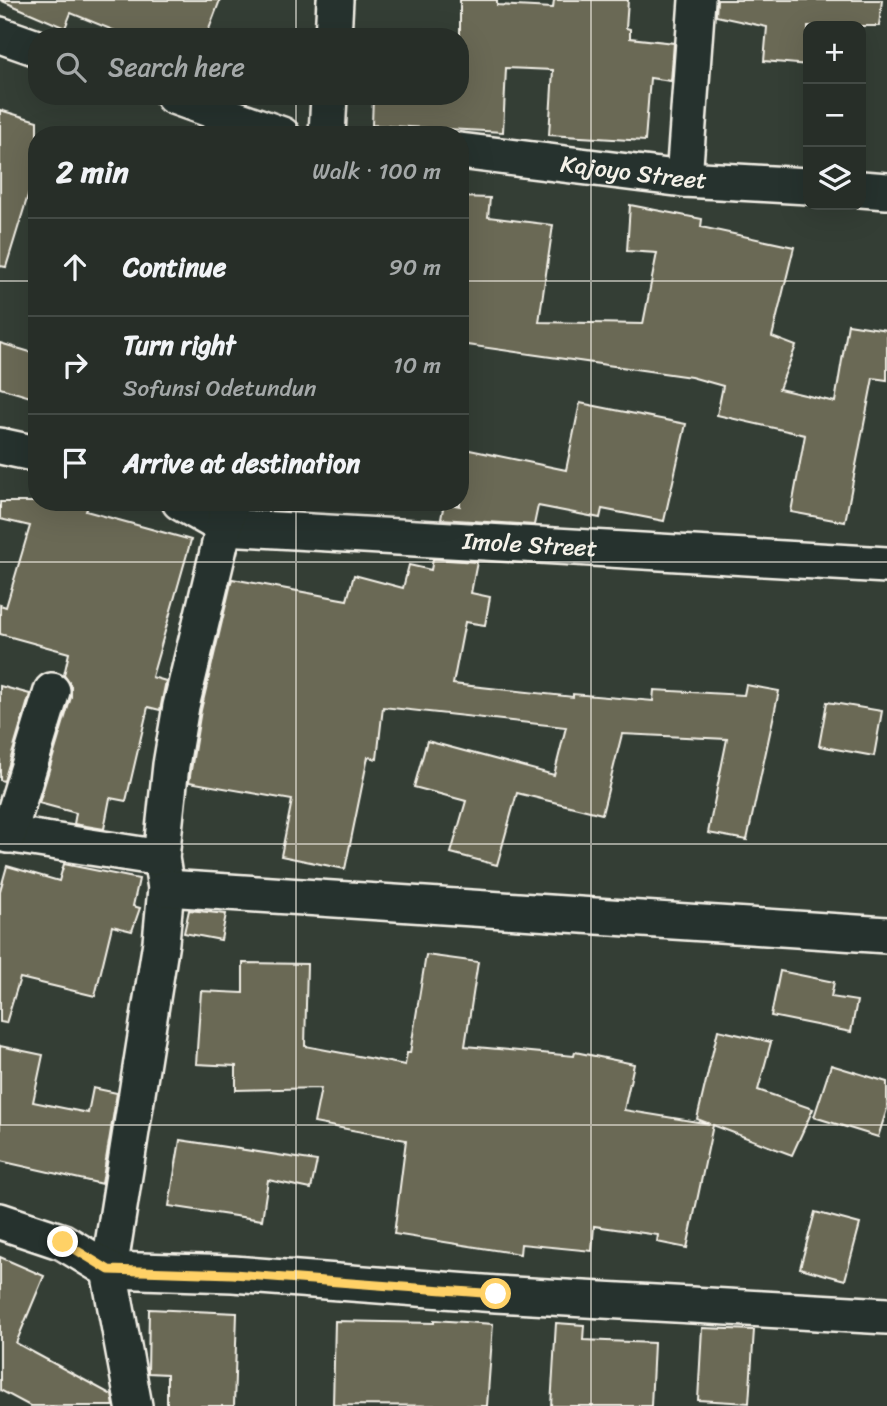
<!DOCTYPE html>
<meta charset="utf-8">
<style>
:root{--surface:#272e28;--page:#333a34;--text:#f1f3f6;--muted:#a4a8a8;--line:#434a45}
body{margin:0;font-family:Sriracha,sans-serif;background:var(--page);color:var(--text)}
.controls{position:absolute;right:21px;top:21px;display:grid;overflow:hidden;border-radius:14px;box-shadow:0 7px 28px #0002}
.controls button{width:63px;height:63px;display:grid;place-items:center;padding:0;border:0;border-bottom:2px solid var(--line);background:var(--surface);color:var(--text);font:35px sans-serif}
.stop{position:absolute;width:21px;height:21px;margin:-16px;border:5px solid #ffd166;border-radius:50%;background:#fff}
.stop.end{background:#ffd166;border-color:#fff;box-shadow:0 2px 7px #0008}
.list{margin:0;padding:0;list-style:none}
h2{display:flex;justify-content:space-between;align-items:center;height:91px;margin:0;padding:0 28px;font-size:30px}
h2 small{font-size:23px;font-weight:400;color:var(--muted)}
.list li{display:grid;grid-template-columns:46px 1fr auto;gap:21px;align-items:center;box-sizing:border-box;height:98px;padding:0 28px;border-top:2px solid var(--line)}
.list b{display:block;font-size:26px;white-space:nowrap}
.list p{margin:0;font-size:23px;white-space:nowrap;color:var(--muted)}
.list em{font-size:23px;font-style:normal;color:var(--muted)}
.icon{flex:none;width:38px;height:38px;fill:none;stroke:currentColor;stroke-width:2;stroke-linecap:round;stroke-linejoin:round}
.map{position:relative;flex:none;width:887px;height:1406px;overflow:hidden}
.search{position:absolute;background:var(--surface);box-shadow:0 7px 28px #0002;left:28px;top:28px;width:441px;height:77px;display:flex;align-items:center;gap:18px;box-sizing:border-box;padding:0 24px;border-radius:28px;color:var(--muted);font-size:26px}
.panel{position:absolute;background:var(--surface);box-shadow:0 7px 28px #0002;left:28px;top:126px;width:441px;height:385px;border-radius:28px}
.map>svg:first-child{display:block}
.building{fill:#6a6954;stroke:#f4f1e8;stroke-width:2}
.lines{fill:none;stroke-linecap:round;stroke-linejoin:round}
.minor-casing{stroke:#f4f1e8;stroke-width:40}
.minor{stroke:#26332d;stroke-width:35}
.route{stroke:#ffd166;stroke-width:9}
.grid{fill:none;stroke:#f4f1e8;stroke-width:2;stroke-opacity:0.55}
.labels{text-anchor:middle;dominant-baseline:central;stroke-width:7;stroke-linejoin:round;paint-order:stroke}
.street-label{font-size:24px;fill:#f4f1e8;stroke:#26332d}
</style>
<div class="map">
<svg width="887" height="1406" viewBox="0 0 887 1406">
<rect width="100%" height="100%" fill="#343e35"/>
<filter id="ink" filterUnits="userSpaceOnUse"><feTurbulence type="fractalNoise" baseFrequency=".0143" numOctaves="2"/><feDisplacementMap in="SourceGraphic" scale="14" xChannelSelector="R" yChannelSelector="G"/><feConvolveMatrix kernelMatrix="1 2 1 2 8 2 1 2 1" color-interpolation-filters="sRGB"/></filter>
<g filter="url(#ink)">
<g class="building">
<path d="M 0,0 L 220,0 L 206,37 L 130,37 L 71,13 L 65,28 Z"/>
<path d="M 460,0 L 497,0 L 497,5 L 553,8 L 554,0 L 628,0 L 626,28 L 630,29 L 630,38 L 674,43 L 671,81 L 650,78 L 645,141 L 549,135 L 553,70 L 506,68 L 503,132 L 372,125 L 373,96 L 460,96 Z"/>
<path d="M 717,0 L 882,0 L 879,26 L 808,26 L 808,65 L 764,61 L 767,27 L 716,16 Z"/>
<path d="M 0,110 L 37,121 L 37,166 L 6,267 L 0,266 Z"/>
<path d="M 460,197 L 490,198 L 488,217 L 553,225 L 539,322 L 643,324 L 657,253 L 627,251 L 630,205 L 702,219 L 701,227 L 794,247 L 772,337 L 796,346 L 779,389 L 835,402 L 848,324 L 887,330 L 887,380 L 873,378 L 845,522 L 791,512 L 805,435 L 717,415 L 723,386 L 691,377 L 460,344 Z"/>
<path d="M 0,343 L 37,354 L 37,399 L 0,388 Z"/>
<path d="M 580,403 L 686,424 L 664,521 L 602,509 L 600,518 L 538,506 L 534,525 L 441,519 L 444,503 L 460,506 L 460,448 L 566,470 Z"/>
<path d="M 0,502 L 90,502 L 86,511 L 191,540 L 152,677 L 166,681 L 160,710 L 148,707 L 126,801 L 110,798 L 104,829 L 74,824 L 76,813 L 39,803 L 71,697 L 71,686 L 64,675 L 69,653 L 0,634 L 0,605 L 6,607 L 30,526 L 0,519 Z"/>
<path d="M 433,559 L 477,562 L 471,593 L 490,597 L 485,625 L 465,622 L 453,684 L 573,697 L 573,694 L 653,701 L 654,690 L 744,695 L 746,685 L 779,691 L 747,840 L 708,833 L 727,739 L 622,734 L 602,814 L 517,793 L 497,865 L 451,853 L 466,801 L 414,787 L 427,741 L 554,775 L 566,727 L 383,707 L 377,759 L 368,757 L 345,869 L 281,856 L 292,800 L 189,782 L 201,710 L 232,579 L 347,600 L 354,575 L 403,588 L 409,565 L 431,570 Z"/>
<path d="M 0,686 L 30,694 L 4,781 L 0,780 Z"/>
<path d="M 827,702 L 882,711 L 874,756 L 819,746 Z"/>
<path d="M 64,864 L 139,879 L 133,906 L 140,908 L 132,931 L 112,926 L 95,996 L 20,978 L 6,1023 L 0,1022 L 0,891 L 7,866 L 59,881 Z"/>
<path d="M 189,910 L 226,914 L 221,940 L 184,933 Z"/>
<path d="M 426,955 L 478,962 L 465,1046 L 574,1056 L 575,1052 L 634,1064 L 624,1110 L 710,1124 L 697,1119 L 718,1030 L 771,1042 L 758,1090 L 813,1109 L 792,1155 L 713,1125 L 687,1248 L 657,1242 L 658,1235 L 594,1226 L 592,1251 L 521,1244 L 520,1254 L 394,1234 L 406,1140 L 314,1123 L 321,1088 L 236,1090 L 236,1066 L 196,1064 L 201,991 L 243,993 L 243,963 L 307,964 L 305,1046 L 405,1065 L 407,1053 L 410,1053 Z"/>
<path d="M 780,971 L 834,982 L 831,997 L 857,1001 L 851,1032 L 771,1016 Z"/>
<path d="M 0,1046 L 43,1055 L 33,1102 L 88,1113 L 93,1088 L 117,1093 L 102,1184 L 0,1161 Z"/>
<path d="M 831,1065 L 887,1082 L 887,1109 L 878,1137 L 814,1117 Z"/>
<path d="M 180,1140 L 317,1161 L 311,1189 L 268,1180 L 262,1220 L 169,1206 Z"/>
<path d="M 815,1212 L 860,1224 L 845,1280 L 800,1268 Z"/>
<path d="M 0,1257 L 44,1276 L 16,1343 L 112,1395 L 114,1406 L 30,1406 L 0,1390 Z"/>
<path d="M 149,1309 L 237,1313 L 234,1406 L 167,1406 L 167,1374 L 148,1373 Z"/>
<path d="M 434,1320 L 493,1324 L 487,1406 L 333,1405 L 335,1321 L 434,1323 Z"/>
<path d="M 556,1323 L 584,1325 L 583,1340 L 654,1343 L 651,1406 L 551,1406 Z"/>
<path d="M 702,1328 L 754,1330 L 749,1403 L 698,1400 Z"/>
</g>
<g class="lines">
<defs>
<g id="minor">
<path d="M 0,35 L 37,48"/>
<path d="M 333,37 L 335,0"/>
<path d="M 173,96 L 282,135"/>
<path d="M 327,135 L 329,96"/>
<path id="s1" d="M 460,151 L 684,179 L 808,186"/>
<path d="M 684,179 L 697,0"/>
<path d="M 861,189 L 887,191"/>
<path d="M 0,446 L 37,454"/>
<path id="s2" d="M 180,502 L 224,527 L 887,565"/>
<path d="M 230,502 L 181,706 L 171,765 L 161,858 L 166,888 L 161,942 L 109,1270 L 233,1274 L 496,1294 L 887,1316"/>
<path d="M 0,833 L 161,858"/>
<path d="M 8,835 L 52,691"/>
<path d="M 166,888 L 887,935"/>
<path d="M 0,1221 L 63,1242 L 109,1270 L 134,1406"/>
</g>
</defs>
<use href="#minor" class="minor-casing"/>
<use href="#minor" class="minor"/>
</g>
</g>
<g class="lines" filter="url(#ink)">
<path class="route" d="M 63,1242 L 109,1270 L 233,1274 L 496,1294"/>
</g>
<path class="grid" d="M 296,0 L 296,37M 591,0 L 591,1406M 296,96 L 296,135M 0,281 L 37,281M 460,281 L 887,281M 296,502 L 296,1406M 0,562 L 887,562M 0,844 L 887,844M 0,1125 L 887,1125"/>
<g class="labels">
<g class="street-label">
<text stroke="none"><textPath href="#s1" startOffset="175">Kajoyo Street</textPath></text>
<text stroke="none"><textPath href="#s2" startOffset="357">Imole Street</textPath></text>
</g>
</g>
</svg>
<div class="controls">
<button>+</button>
<button>−</button>
<button><svg class="icon" aria-label="layers" viewBox="0 0 24 24"><path d="M12 4l9 5-9 5-9-5zM3 14l9 5 9-5"/></svg></button>
</div>
<div class="stop" style="left:496px;top:1294px"></div>
<div class="stop end" style="left:63px;top:1242px"></div>
<div class="search"><svg class="icon" aria-label="search" viewBox="0 0 24 24"><circle cx="10" cy="10" r="6"/><path d="M15 15l6 6"/></svg>Search here</div>
<section class="panel">
<h2>2 min<small>Walk · 100 m</small></h2>
<ul class="list">
<li><svg class="icon" aria-label="ahead" viewBox="0 0 24 24"><path d="M12 20V5M6 11l6-6 6 6"/></svg><div><b>Continue</b></div><em>90 m</em></li>
<li><svg class="icon" aria-label="right" viewBox="0 0 24 24"><path d="M7 20v-9h11M14 6l5 5-5 5"/></svg><div><b>Turn right</b><p>Sofunsi Odetundun</p></div><em>10 m</em></li>
<li><svg class="icon" aria-label="arrive" viewBox="0 0 24 24"><path d="M6 21V4h12l-3 4 3 4H6"/></svg><div><b>Arrive at destination</b></div></li>
</ul>
</section>
</div>
